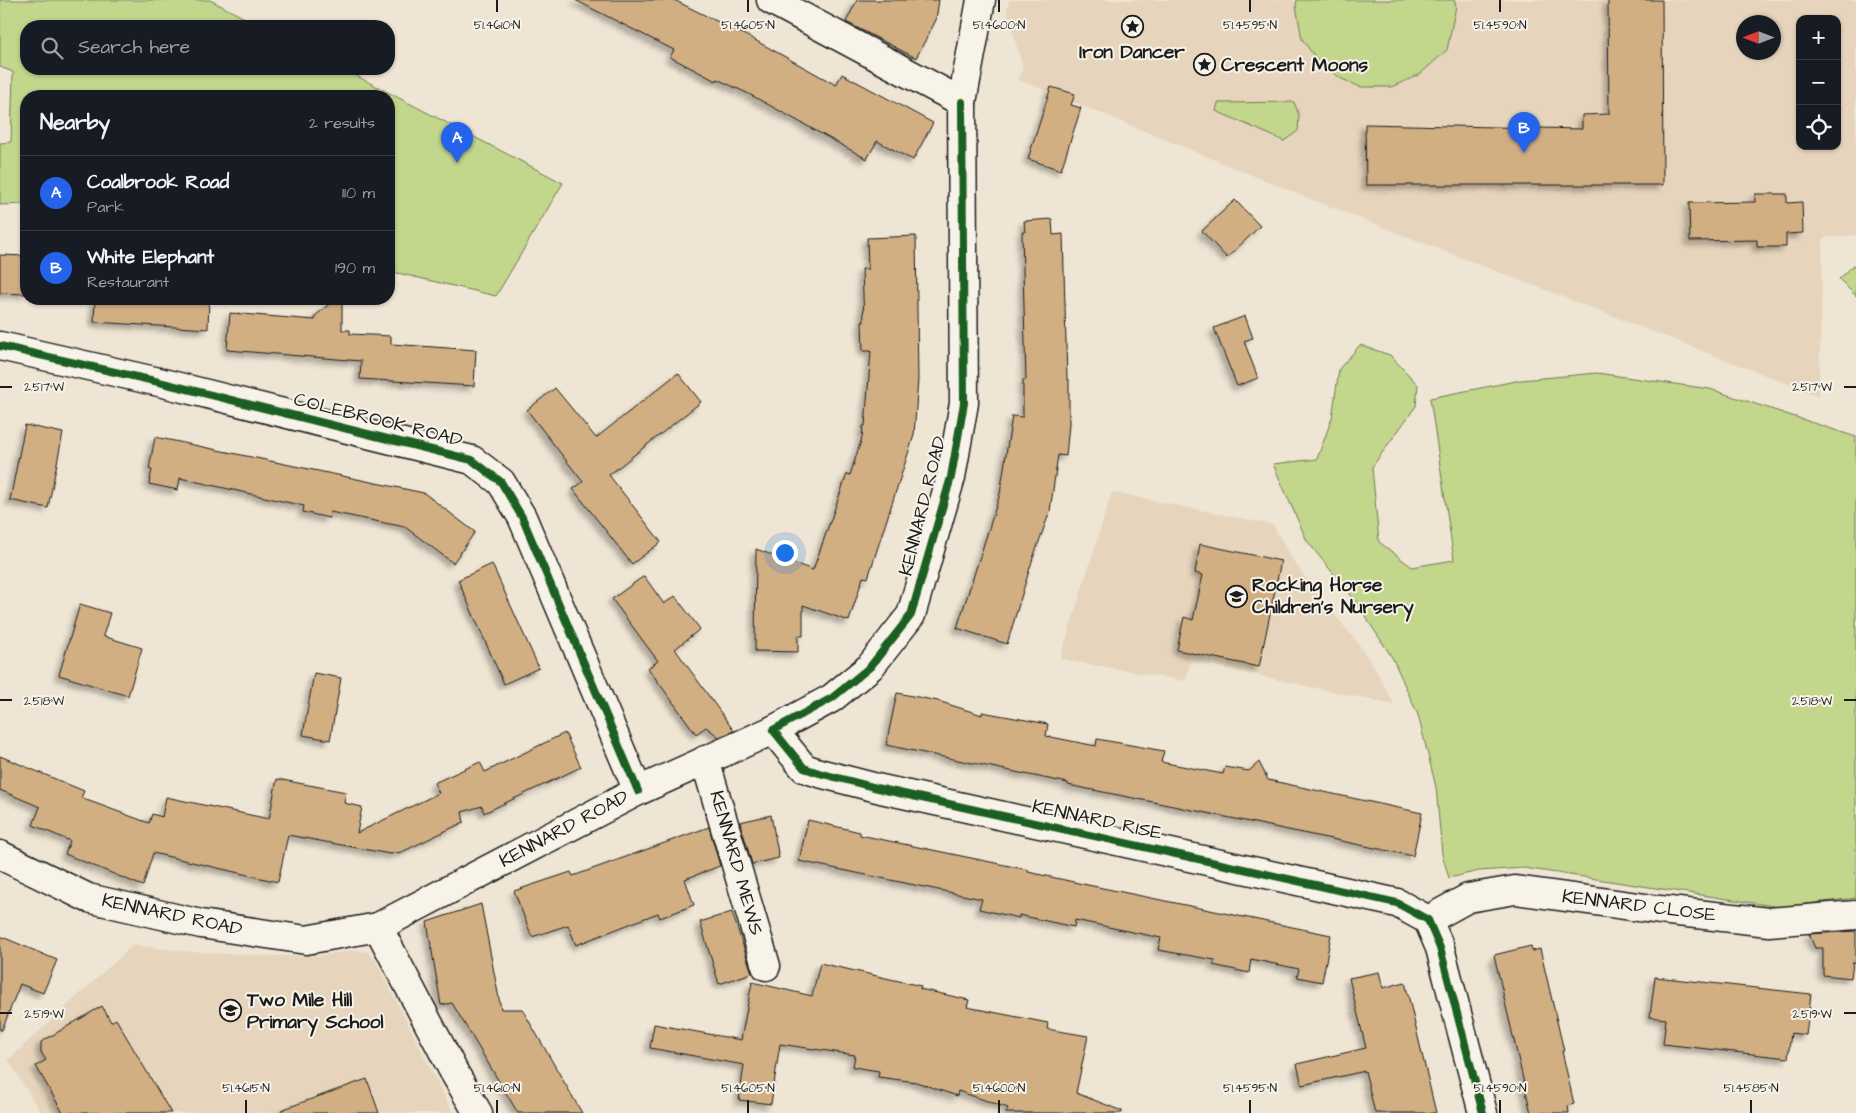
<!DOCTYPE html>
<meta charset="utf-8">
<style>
:root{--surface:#171b24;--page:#20242c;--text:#f1f3f6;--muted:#9ea1a6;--line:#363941;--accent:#2563eb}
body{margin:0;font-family:"Architects Daughter",sans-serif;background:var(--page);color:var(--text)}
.controls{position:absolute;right:15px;top:15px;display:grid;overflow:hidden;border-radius:10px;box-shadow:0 1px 4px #0004}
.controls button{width:45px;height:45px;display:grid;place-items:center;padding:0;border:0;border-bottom:1px solid var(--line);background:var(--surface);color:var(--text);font:25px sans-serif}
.compass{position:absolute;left:1736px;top:15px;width:45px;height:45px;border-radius:50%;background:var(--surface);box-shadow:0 1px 4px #0004;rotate:270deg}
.you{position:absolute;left:784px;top:552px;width:18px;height:18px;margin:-12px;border:4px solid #fff;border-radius:50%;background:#1a73e8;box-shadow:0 0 0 8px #1a73e833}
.badge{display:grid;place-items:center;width:32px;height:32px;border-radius:50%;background:var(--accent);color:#fff;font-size:16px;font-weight:700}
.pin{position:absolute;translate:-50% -41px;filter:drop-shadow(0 1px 2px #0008)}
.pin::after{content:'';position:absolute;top:26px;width:18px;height:15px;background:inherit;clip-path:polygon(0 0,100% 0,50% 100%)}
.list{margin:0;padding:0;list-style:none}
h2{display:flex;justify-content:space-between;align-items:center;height:65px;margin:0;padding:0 20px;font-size:21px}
h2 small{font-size:16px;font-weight:400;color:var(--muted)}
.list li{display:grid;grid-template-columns:32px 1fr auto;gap:15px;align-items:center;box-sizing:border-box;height:75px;padding:0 20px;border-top:1px solid var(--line)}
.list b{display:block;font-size:19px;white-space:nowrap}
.list p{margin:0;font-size:16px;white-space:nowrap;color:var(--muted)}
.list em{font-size:16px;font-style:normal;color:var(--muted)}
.icon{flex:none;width:28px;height:28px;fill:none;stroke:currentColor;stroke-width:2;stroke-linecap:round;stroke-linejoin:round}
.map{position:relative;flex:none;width:1856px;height:1113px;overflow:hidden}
.search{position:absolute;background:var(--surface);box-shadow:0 1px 4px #0004;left:20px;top:20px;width:375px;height:55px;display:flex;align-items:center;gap:12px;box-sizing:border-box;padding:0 18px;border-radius:20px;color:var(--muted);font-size:19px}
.panel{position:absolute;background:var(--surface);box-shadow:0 1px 4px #0004;left:20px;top:90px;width:375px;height:215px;border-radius:20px}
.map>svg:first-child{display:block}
.built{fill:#e6d5bc;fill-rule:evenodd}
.green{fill:#c2d68c;stroke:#6f7954}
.building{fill:#d1af83;stroke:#1c1c1c;filter:url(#shadow)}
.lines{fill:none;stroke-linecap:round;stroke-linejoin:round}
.minor-casing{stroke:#1c1c1c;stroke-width:31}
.minor{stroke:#f7f3e8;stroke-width:28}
.cycleway-casing{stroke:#f7f3e8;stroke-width:11}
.cycleway{stroke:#1b5e20;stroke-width:8}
.ticks{fill:none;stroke:#1c1c1c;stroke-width:2}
.labels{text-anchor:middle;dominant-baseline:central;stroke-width:4;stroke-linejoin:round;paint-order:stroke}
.poi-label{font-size:19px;font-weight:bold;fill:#1c1c1c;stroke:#f7f3e8;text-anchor:start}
.street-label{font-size:19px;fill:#1c1c1c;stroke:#f7f3e8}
.ticks-label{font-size:12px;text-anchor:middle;fill:#1c1c1c;stroke:#f7f3e8;stroke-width:4;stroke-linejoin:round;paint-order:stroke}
</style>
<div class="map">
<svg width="1856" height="1113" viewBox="0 0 1856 1113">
<defs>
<filter id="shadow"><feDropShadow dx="-4.5" dy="4.5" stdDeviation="2.5" flood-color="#0004"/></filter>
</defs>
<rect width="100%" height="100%" fill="#efe5d4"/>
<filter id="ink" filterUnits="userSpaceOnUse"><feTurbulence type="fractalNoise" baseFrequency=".02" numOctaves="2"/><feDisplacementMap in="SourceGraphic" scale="10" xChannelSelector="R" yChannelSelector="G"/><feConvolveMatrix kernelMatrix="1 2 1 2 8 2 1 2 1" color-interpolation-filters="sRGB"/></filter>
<g filter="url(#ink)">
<g class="built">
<path d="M 1009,0 L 1856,0 L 1856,235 L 1823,238 L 1819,396 L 1315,201 L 1017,79 L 1023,69 L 1007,12 ZM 1800,19 L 1837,19 L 1837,146 L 1800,146 ZM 1744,22 L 1774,22 L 1774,52 L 1744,52 Z"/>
<path d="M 1112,492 L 1273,525 L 1290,556 L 1315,591 L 1358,643 L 1377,672 L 1394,705 L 1191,661 L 1185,681 L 1060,659 Z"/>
<path d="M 133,945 L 195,952 L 269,956 L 316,956 L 357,950 L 368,952 L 376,961 L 453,1113 L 41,1113 L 8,1060 Z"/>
</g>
<g class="green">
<path d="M 0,0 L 210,0 L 260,26 L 26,26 L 26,69 L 343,69 L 563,183 L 496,296 L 389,271 L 389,96 L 26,96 L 26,204 L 0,205 L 0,143 L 11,142 L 13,72 L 0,67 Z"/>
<path d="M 1297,0 L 1454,0 L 1456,6 L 1447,50 L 1419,75 L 1391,87 L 1360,87 L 1342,79 L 1319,63 L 1302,39 L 1296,6 Z"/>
<path d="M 1294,102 L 1299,115 L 1298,131 L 1284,141 L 1216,111 L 1218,103 Z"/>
<path d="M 1856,263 L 1856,296 L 1839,279 Z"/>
<path d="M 1360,345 L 1390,355 L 1418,385 L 1416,406 L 1372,467 L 1379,542 L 1412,567 L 1454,560 L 1430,398 L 1521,380 L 1597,373 L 1710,389 L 1856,437 L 1856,898 L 1780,907 L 1524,868 L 1479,871 L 1449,878 L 1442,854 L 1436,787 L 1418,715 L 1393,659 L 1354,599 L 1307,541 L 1273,464 L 1317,459 L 1332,418 L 1339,369 Z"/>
</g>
<g class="building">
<path d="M 575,0 L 674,0 L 751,38 L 836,85 L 842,74 L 933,123 L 913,160 L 877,141 L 867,159 L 749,94 L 717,79 L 716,81 L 670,57 L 674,50 Z"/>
<path d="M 857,0 L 939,0 L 936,20 L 916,58 L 846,22 Z"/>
<path d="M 1608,0 L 1662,0 L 1663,185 L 1366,185 L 1365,124 L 1582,129 L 1582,115 L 1609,114 Z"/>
<path d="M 1051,87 L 1075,94 L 1071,105 L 1081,108 L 1061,170 L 1028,159 Z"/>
<path d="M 1755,194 L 1787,194 L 1787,203 L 1802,202 L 1803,233 L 1786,234 L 1786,247 L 1757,247 L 1757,240 L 1690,241 L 1689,203 L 1755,202 Z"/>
<path d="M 1235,200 L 1260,226 L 1227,258 L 1202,231 Z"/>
<path d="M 1052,219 L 1053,235 L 1063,234 L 1067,379 L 1069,379 L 1069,424 L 1066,456 L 1058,455 L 1050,511 L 1032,561 L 1007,644 L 957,628 L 1000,494 L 1012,416 L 1023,417 L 1023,380 L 1026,380 L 1022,232 L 1025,232 L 1024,221 Z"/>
<path d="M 916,236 L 918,379 L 914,435 L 868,578 L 863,577 L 849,621 L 803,605 L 803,636 L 798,636 L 798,652 L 755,651 L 756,549 L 813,570 L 847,474 L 850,475 L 862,438 L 863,426 L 865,426 L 871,351 L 863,351 L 862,322 L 864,322 L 862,269 L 868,269 L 867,238 Z"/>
<path d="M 0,255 L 26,256 L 26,294 L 0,293 Z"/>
<path d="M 95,299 L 209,299 L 208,329 L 94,322 Z"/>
<path d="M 335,299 L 342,299 L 342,330 L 350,330 L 350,334 L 391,336 L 391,344 L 476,350 L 474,386 L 360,379 L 361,361 L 227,350 L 230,313 L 315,320 L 315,316 Z"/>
<path d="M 1245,316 L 1253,338 L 1244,341 L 1258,378 L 1237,386 L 1214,328 Z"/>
<path d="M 678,373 L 701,402 L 609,475 L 661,542 L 632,564 L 573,489 L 583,482 L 527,410 L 555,388 L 596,438 Z"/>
<path d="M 25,425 L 63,433 L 48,508 L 10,500 Z"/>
<path d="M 155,437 L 424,493 L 475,532 L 453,563 L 405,527 L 330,512 L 329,518 L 303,512 L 304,506 L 180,478 L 178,490 L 149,484 L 152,470 L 149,469 Z"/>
<path d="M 1200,544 L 1281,561 L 1259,667 L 1177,650 L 1184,617 L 1193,620 L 1203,575 L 1195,573 Z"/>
<path d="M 492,564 L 539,668 L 504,684 L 458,580 Z"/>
<path d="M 644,576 L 664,604 L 675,596 L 700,629 L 675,649 L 734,731 L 719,737 L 706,727 L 696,734 L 648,668 L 658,661 L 612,599 Z"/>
<path d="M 80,604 L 110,613 L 103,636 L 142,648 L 128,696 L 59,675 Z"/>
<path d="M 314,673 L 341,678 L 330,740 L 303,735 Z"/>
<path d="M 897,693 L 938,701 L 982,715 L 982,712 L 1048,724 L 1046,736 L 1096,746 L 1097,739 L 1164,751 L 1161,762 L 1223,774 L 1225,767 L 1249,771 L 1259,762 L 1268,780 L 1422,813 L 1413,856 L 1173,806 L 1068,785 L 1068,783 L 886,745 Z"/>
<path d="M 565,733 L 581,767 L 484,813 L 482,806 L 462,812 L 464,822 L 402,852 L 390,854 L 288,835 L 278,882 L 153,853 L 143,886 L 65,854 L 70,841 L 33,825 L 40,807 L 0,790 L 0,756 L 84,791 L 81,798 L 149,823 L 152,814 L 162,817 L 166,797 L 269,819 L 277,779 L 346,792 L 344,803 L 362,807 L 357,833 L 439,793 L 434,783 L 480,762 L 485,772 Z"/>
<path d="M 771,815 L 779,858 L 752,864 L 740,822 Z"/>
<path d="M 808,820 L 860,832 L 860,835 L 1029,870 L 1028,872 L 1083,884 L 1331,935 L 1322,982 L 1297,977 L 1299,969 L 1251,959 L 1249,973 L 1213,965 L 1215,960 L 1158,950 L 1161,938 L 1075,920 L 1074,927 L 1019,915 L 1019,918 L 979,909 L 982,899 L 799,861 Z"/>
<path d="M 709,827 L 720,866 L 685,879 L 694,905 L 660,918 L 658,913 L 576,945 L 568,925 L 532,937 L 514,891 L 571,872 L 573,876 Z"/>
<path d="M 481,904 L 501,1009 L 522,1009 L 582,1113 L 518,1113 L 452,1003 L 441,1005 L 427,922 Z"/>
<path d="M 732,912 L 752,973 L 719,984 L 700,922 Z"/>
<path d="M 1856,931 L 1856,963 L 1853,962 L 1851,978 L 1823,975 L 1823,948 L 1815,948 L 1809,934 Z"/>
<path d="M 0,936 L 57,960 L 43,993 L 20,984 L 2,1030 L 0,1030 Z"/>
<path d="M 1531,946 L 1532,951 L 1540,949 L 1564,1051 L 1562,1051 L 1574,1104 L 1568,1106 L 1569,1113 L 1531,1113 L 1494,955 Z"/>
<path d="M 820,963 L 921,986 L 920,989 L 969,1000 L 967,1007 L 1048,1023 L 1047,1029 L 1088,1036 L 1076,1093 L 1122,1111 L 1122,1113 L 1006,1113 L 1008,1108 L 958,1091 L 957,1096 L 916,1082 L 878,1077 L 879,1071 L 853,1067 L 855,1055 L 780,1044 L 771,1104 L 739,1100 L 744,1065 L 650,1048 L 654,1024 L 741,1040 L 752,982 L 812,996 Z"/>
<path d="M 1379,972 L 1383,988 L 1405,982 L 1436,1113 L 1375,1113 L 1365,1071 L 1302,1085 L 1297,1064 L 1366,1048 L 1349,978 Z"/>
<path d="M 1655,977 L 1811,994 L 1806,1035 L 1791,1033 L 1788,1058 L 1663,1044 L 1666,1019 L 1650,1017 Z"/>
<path d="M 102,1006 L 111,1022 L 116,1019 L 171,1113 L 63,1113 L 36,1066 L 46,1060 L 41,1052 L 41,1042 Z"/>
<path d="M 367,1079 L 379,1113 L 282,1113 L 281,1110 Z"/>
</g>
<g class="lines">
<defs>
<g id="minor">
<path d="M 771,0 L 962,102"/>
<path d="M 0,346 L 159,382 L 472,460 L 501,482 L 522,517 L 638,791"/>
<path d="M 773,730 L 804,768 L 819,773 L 881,789 L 1397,903 L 1428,920"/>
<path d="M 705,760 L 766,966"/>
<path d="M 0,855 L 88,898 L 201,924 L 306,940 L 378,927 L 638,791 L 773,730 L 832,698 L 870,667 L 911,615 L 951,477 L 964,403 L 962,102 L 981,0"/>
<path d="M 1428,920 L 1468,898 L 1515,890 L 1660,910 L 1769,922 L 1856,915"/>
<path d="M 1428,920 L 1440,948 L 1483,1113"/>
<path d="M 378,927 L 454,1072 L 478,1113"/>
</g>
</defs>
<use href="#minor" class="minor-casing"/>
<use href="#minor" class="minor"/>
<defs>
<g id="cycleway">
<path d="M 962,102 L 964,403 L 951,477 L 911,615 L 870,667 L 832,698 L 773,730 L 804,768 L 819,773 L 881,789 L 1397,903 L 1428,920 L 1440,948 L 1483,1113"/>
<path d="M 0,346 L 159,382 L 472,460 L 501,482 L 522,517 L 638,791"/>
</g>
</defs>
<use href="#cycleway" class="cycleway-casing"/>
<use href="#cycleway" class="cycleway"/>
</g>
</g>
<path class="ticks" d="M 497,0 L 497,12M 748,0 L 748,12M 999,0 L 999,12M 1250,0 L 1250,12M 1500,0 L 1500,12M 0,387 L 12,387M 1844,387 L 1856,387M 0,700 L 12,700M 1844,700 L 1856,700M 0,1013 L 12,1013M 1844,1013 L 1856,1013M 246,1100 L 246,1113M 497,1100 L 497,1113M 748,1100 L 748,1113M 999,1100 L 999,1113M 1250,1100 L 1250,1113M 1500,1100 L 1500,1113M 1751,1100 L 1751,1113"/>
<defs>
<symbol id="sight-ring" viewBox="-11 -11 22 22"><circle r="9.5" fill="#f7f3e8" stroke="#1c1c1c" stroke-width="1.5"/><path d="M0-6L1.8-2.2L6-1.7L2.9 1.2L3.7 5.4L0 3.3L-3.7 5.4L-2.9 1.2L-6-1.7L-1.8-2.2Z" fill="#1c1c1c"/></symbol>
<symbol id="school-ring" viewBox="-11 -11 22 22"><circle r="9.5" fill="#f7f3e8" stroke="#1c1c1c" stroke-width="1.5"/><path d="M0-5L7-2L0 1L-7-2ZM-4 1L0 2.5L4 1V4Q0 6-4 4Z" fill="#1c1c1c"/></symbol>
</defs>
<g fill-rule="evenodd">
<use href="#sight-ring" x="1120" y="14" width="25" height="25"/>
<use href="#sight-ring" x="1192" y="52" width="25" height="25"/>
<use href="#school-ring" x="1224" y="584" width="25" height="25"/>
<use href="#school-ring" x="218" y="998" width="25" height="25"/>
</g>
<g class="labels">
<g class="poi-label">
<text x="1132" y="52" text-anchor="middle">Iron Dancer</text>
<text x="1221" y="65">Crescent Moons</text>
<text x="1252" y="585">Rocking Horse<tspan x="1252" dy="22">Children's Nursery</tspan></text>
<text x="247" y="1000">Two Mile Hill<tspan x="247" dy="22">Primary School</tspan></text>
</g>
<g class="street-label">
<text transform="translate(378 420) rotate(14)">COLEBROOK ROAD</text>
<text transform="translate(923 506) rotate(-76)">KENNARD ROAD</text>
<text transform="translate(1097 820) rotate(12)">KENNARD RISE</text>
<text transform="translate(564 829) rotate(-28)">KENNARD ROAD</text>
<text transform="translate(736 863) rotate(74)">KENNARD MEWS</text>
<text transform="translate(1639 906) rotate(7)">KENNARD CLOSE</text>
<text transform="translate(172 915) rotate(12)">KENNARD ROAD</text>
</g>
</g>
<g class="ticks-label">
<text x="497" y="29">51.4610°N</text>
<text x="748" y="29">51.4605°N</text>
<text x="999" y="29">51.4600°N</text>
<text x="1250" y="29">51.4595°N</text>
<text x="1500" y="29">51.4590°N</text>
<text x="1812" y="391">2.517°W</text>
<text x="44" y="391">2.517°W</text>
<text x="1812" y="705">2.518°W</text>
<text x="44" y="705">2.518°W</text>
<text x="1812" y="1018">2.519°W</text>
<text x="44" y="1018">2.519°W</text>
<text x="246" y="1092">51.4615°N</text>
<text x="497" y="1092">51.4610°N</text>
<text x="748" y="1092">51.4605°N</text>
<text x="999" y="1092">51.4600°N</text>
<text x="1250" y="1092">51.4595°N</text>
<text x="1500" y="1092">51.4590°N</text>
<text x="1751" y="1092">51.4585°N</text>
</g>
</svg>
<div class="controls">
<button>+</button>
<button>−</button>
<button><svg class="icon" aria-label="locate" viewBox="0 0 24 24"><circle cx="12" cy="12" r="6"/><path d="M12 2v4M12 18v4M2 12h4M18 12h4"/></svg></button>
</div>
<svg class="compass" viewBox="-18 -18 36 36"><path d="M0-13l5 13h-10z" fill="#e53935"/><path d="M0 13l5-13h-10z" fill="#9ea1a6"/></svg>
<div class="you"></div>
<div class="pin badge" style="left:457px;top:163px">A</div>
<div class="pin badge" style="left:1524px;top:153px">B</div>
<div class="search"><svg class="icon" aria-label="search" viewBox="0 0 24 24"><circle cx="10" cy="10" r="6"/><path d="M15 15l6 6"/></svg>Search here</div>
<section class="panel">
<h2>Nearby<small>2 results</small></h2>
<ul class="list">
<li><span class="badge">A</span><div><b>Coalbrook Road</b><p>Park</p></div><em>110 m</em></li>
<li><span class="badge">B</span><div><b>White Elephant</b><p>Restaurant</p></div><em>190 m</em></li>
</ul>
</section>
</div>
